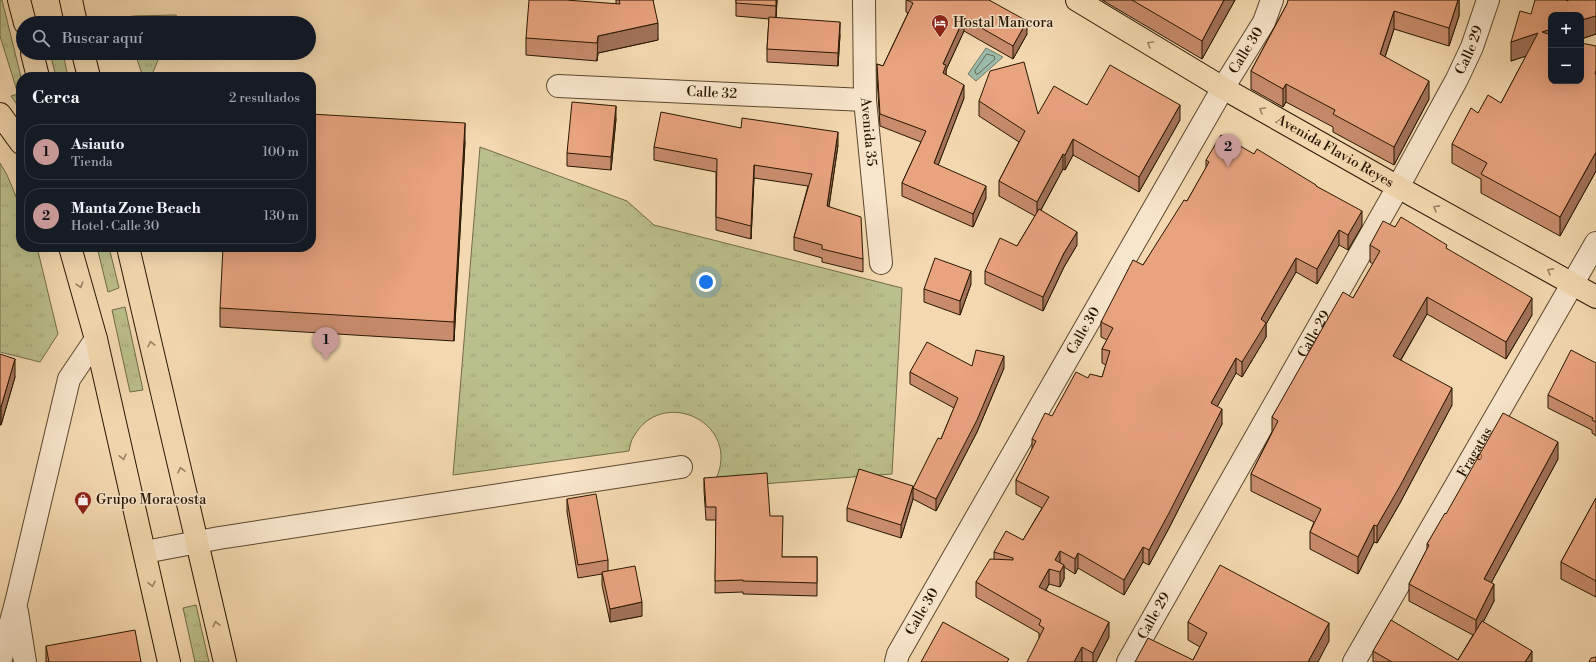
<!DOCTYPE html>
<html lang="es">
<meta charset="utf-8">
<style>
:root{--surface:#171b24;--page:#242831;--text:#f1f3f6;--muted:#9ea1a6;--line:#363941;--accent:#c59692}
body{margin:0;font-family:"Libre Bodoni",serif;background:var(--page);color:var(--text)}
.controls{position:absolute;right:12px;top:12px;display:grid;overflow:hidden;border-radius:8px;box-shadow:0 4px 16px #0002}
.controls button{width:36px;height:36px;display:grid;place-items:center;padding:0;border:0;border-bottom:1px solid var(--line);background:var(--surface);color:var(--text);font:20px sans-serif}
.you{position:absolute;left:706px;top:282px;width:14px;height:14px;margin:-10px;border:3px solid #fff;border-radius:50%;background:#1a73e8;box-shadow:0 0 0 6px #1a73e833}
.badge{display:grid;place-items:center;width:26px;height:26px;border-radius:50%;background:var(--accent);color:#111;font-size:13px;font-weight:700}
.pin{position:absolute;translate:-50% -33px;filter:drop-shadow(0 1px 2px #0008)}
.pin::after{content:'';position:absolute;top:21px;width:14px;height:12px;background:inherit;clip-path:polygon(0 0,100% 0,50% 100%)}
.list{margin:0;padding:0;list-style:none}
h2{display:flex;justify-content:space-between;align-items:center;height:52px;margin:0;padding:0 16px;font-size:17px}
h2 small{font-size:13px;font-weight:400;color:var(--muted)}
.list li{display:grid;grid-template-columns:26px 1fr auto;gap:12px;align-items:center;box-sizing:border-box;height:56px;margin:0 8px 8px;padding:0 8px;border:1px solid var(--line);border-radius:16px}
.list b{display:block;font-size:15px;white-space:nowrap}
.list p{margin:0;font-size:13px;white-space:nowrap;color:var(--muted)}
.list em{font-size:13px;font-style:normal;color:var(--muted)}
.icon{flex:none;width:22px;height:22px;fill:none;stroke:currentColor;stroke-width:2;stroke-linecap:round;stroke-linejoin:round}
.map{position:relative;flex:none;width:1596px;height:662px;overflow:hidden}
.search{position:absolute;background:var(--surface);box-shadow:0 4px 16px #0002;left:16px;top:16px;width:300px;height:44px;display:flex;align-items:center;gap:10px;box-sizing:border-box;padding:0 14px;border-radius:22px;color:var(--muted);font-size:15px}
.panel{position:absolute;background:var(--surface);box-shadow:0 4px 16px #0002;left:16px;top:72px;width:300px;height:180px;border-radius:16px}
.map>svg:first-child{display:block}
.grass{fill:url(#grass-tufts);stroke:#726b46}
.water{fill:#9cbaa9;stroke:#6e7965}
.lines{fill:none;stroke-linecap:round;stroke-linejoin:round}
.shore{stroke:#626854;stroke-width:1}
.minor-casing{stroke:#5b482c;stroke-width:24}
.major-casing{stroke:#281700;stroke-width:24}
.minor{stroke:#f8e6cc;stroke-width:22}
.major{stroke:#f4d9b0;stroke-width:22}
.wall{fill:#c88c6d;stroke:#281700}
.shaded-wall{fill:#a27259;stroke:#281700}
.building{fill:#e8a37f;stroke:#281700}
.oneway{stroke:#988261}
.labels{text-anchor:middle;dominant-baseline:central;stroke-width:3;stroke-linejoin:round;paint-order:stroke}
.poi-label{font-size:14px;fill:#281700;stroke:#f8e6cc;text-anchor:start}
.street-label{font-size:14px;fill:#281700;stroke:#f8e6cc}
</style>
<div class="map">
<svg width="1596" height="662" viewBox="0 0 1596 662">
<defs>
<pattern id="grass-tufts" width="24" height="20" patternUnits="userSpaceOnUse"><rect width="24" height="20" fill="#bbbf8b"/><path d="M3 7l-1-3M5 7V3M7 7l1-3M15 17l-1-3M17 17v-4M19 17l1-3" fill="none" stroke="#a1a376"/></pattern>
</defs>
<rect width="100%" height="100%" fill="#f4d9b0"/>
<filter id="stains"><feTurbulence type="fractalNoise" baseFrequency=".005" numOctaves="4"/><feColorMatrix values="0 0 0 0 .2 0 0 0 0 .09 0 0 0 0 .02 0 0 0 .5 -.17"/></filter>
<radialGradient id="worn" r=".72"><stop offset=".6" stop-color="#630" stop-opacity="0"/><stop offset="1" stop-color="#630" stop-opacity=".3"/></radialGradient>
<g class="grass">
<path d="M 0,0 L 2,0 L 21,77 L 21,110 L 11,96 L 18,94 L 0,36 Z"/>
<path d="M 176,15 L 178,18 L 175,23 L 126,23 L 127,18 L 133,16 Z"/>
<path d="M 50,53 L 63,53 L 68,77 L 56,77 Z"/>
<path d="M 135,53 L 161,53 L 151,77 L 143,77 Z"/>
<path d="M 480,147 L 627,201 L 654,225 L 902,288 L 892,474 L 710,488 C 713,483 716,479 718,474 C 737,421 662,387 634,436 C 631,440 630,446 629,451 L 453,475 Z"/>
<path d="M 0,163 L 7,175 L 21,208 L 21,247 L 37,247 L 58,334 L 40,362 L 0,352 Z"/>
<path d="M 97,247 L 109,247 L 119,288 L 108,292 Z"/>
<path d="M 125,307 L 143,390 L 130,392 L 112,310 Z"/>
<path d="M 196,605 L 209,662 L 195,662 L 183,608 Z"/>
</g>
<path class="water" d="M 986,48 L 1003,57 L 976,81 L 968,74 Z"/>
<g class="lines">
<path class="shore" d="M 987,54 L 994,56 L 995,59 L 978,74 L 976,74 L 975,71 Z"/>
<defs>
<g id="minor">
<path id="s1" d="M 864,0 L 865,100 L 881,263"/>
<path id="s2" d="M 558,86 L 865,100"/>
<path d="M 145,552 L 219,538 L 681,467"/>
<path d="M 17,612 L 25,662"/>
<path d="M 0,662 L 16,603 L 69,379 L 96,339"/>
<path id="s3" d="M 896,662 L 898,654 L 1223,88 L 1264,22 L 1272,0"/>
<path id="s4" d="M 1128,662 L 1398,187 L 1457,79 L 1472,47 L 1488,0"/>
<path id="s5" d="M 1354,662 L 1596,243"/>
</g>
<g id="major">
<path d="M 19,0 L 25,23"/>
<path d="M 71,0 L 76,23"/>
<path id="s6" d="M 1077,0 L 1223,88 L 1398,187 L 1596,297"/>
<path d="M 32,53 L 38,77"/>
<path d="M 83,53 L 89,77"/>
<path d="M 0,114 L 21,143"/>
<path d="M 70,247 L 96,339 L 169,662"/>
<path d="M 128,247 L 225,662"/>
</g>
</defs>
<use href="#minor" class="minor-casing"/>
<use href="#major" class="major-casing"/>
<use href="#minor" class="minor"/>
<use href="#major" class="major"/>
</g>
<g class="wall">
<path d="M 616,0 L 653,0 L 658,40 L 598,53 L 597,61 L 526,55 L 526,38 L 616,4 Z"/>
<path d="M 736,0 L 777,0 L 776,18 L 840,35 L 838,66 L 767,62 L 767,49 L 769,19 L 736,16 Z"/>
<path d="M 906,0 L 989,0 L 1027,34 L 1013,59 L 964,31 L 946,70 L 946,75 L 964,98 L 938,165 L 986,198 L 973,227 L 902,196 L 902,183 L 921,142 L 880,126 L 877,77 L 877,64 L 883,66 L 908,13 L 906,12 Z"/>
<path d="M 1102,0 L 1235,0 L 1202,59 Z"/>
<path d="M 1459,0 L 1459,16 L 1449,46 L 1394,29 L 1385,57 L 1429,99 L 1394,165 L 1333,132 L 1333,127 L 1286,102 L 1283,107 L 1251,89 L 1251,71 L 1287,4 Z"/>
<path d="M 1596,0 L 1596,34 L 1581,39 L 1581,15 L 1551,81 L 1596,46 L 1596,171 L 1560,236 L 1481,193 L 1481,179 L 1452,163 L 1452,144 L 1478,113 L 1501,103 L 1526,56 L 1511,61 L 1531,14 L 1568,1 Z"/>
<path d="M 979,101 L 1038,114 L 1087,105 L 1180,120 L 1139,192 L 1073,155 L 1065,170 L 1063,169 L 1041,210 L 1077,245 L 1064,267 L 1043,311 L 985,284 L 985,271 L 1017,246 L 1035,216 L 999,196 L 999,181 L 1019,142 L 979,116 Z"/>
<path d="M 616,119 L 611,170 L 567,166 L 567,153 Z"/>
<path d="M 741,128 L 838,145 L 829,207 L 863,259 L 863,272 L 822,262 L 822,258 L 794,250 L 794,237 L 808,186 L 754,178 L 751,239 L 716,230 L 716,172 L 654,160 L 654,147 Z"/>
<path d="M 465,142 L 454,341 L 220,327 L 220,308 Z"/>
<path d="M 1254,154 L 1316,186 L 1362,226 L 1348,250 L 1339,245 L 1317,284 L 1296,272 L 1266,324 L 1266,337 L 1242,377 L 1236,373 L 1217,406 L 1222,424 L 1169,528 L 1149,565 L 1143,562 L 1124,595 L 1078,568 L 1075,574 L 1064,567 L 1064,579 L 1060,587 L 1049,584 L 1046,590 L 1109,637 L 1096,662 L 1083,662 L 1039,638 L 1039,633 L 976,597 L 976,582 L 994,559 L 994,552 L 1023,540 L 1042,508 L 1016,494 L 1016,480 L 1032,450 L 1032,439 L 1088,378 L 1102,377 L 1106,365 L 1102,363 L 1102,349 L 1107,340 L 1101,337 L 1101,322 L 1143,265 L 1187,201 L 1206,168 L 1206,160 Z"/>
<path d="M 1395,227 L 1447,249 L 1532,315 L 1506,359 L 1427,314 L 1401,360 L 1452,405 L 1400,503 L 1377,543 L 1374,542 L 1358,574 L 1310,549 L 1310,532 L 1314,522 L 1251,491 L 1251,474 L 1272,432 L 1272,417 L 1353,298 L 1373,264 L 1370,262 L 1370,245 Z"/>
<path d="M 971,284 L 960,315 L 924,302 L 924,289 Z"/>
<path d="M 0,354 L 15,377 L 1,425 L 0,425 Z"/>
<path d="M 1596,363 L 1596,436 L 1592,433 L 1592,430 L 1548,408 L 1548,395 Z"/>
<path d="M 972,366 L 1004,368 L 977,432 L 936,511 L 913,499 L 901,538 L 847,521 L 847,508 L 913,488 L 941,439 L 954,408 L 910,384 L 910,372 Z"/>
<path d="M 1558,459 L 1491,583 L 1494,601 L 1483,622 L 1532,662 L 1373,662 L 1373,651 L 1458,660 L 1473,635 L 1409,601 L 1409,584 L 1427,549 L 1427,544 L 1446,514 Z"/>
<path d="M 704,478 L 770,516 L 782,557 L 817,557 L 817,596 L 743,594 L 743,592 L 715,593 L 716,520 L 706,520 L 704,490 Z"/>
<path d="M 1596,498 L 1596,597 L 1561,579 L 1561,562 Z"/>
<path d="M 567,499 L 608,560 L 608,571 L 642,616 L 610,622 L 602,585 L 602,574 L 578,578 L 567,512 Z"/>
<path d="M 1188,622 L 1329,641 L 1193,660 L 1200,647 L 1188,640 Z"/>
<path d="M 46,646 L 141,662 L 46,662 Z"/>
</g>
<g class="shaded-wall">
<path d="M 776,0 L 777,0 L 776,20 Z"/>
<path d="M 1224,0 L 1235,0 L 1202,59 L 1202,41 Z"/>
<path d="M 1458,0 L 1459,0 L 1459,16 L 1449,46 L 1449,28 Z"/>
<path d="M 1394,11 L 1394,29 L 1380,72 L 1380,54 Z"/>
<path d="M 1596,16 L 1596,34 L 1581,39 L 1581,20 Z"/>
<path d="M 964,18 L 964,31 L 946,70 L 946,78 L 943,86 L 943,64 Z"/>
<path d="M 1027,21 L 1027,34 L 1013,59 L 1013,46 Z"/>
<path d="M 840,22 L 840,35 L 838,66 L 838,53 Z"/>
<path d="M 658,23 L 658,40 L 598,53 L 597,61 L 598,36 Z"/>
<path d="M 1551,29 L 1551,48 L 1542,32 Z"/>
<path d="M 1538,33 L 1538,52 L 1511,61 L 1511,42 Z"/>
<path d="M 1429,81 L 1429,99 L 1394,165 L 1394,147 Z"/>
<path d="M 1286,84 L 1286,102 L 1283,107 L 1283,89 Z"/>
<path d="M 964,85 L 964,98 L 934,176 L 934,163 Z"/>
<path d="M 1180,105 L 1180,120 L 1139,192 L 1139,177 Z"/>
<path d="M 616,106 L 616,119 L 611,170 L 611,157 Z"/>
<path d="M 465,123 L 465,142 L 454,341 L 454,322 Z"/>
<path d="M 838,132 L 838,145 L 827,219 L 827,206 Z"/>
<path d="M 1073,139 L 1073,155 L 1065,170 L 1065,155 Z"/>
<path d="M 1596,152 L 1596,171 L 1560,236 L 1560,217 Z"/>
<path d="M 1063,154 L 1063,169 L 1037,217 L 1037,202 Z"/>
<path d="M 754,165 L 754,178 L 751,239 L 751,226 Z"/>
<path d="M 986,186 L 986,198 L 973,227 L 973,214 Z"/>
<path d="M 1362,211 L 1362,226 L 1348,250 L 1348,235 Z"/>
<path d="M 1339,230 L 1339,245 L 1317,284 L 1317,269 Z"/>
<path d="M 1077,232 L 1077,245 L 1064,267 L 1043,311 L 1043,297 L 1064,253 Z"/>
<path d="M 1296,258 L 1296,272 L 1266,324 L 1266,337 L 1242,377 L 1242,362 L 1261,319 Z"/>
<path d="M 971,271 L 971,284 L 960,315 L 960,301 Z"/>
<path d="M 1427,297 L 1427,314 L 1393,373 L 1393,356 Z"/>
<path d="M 1532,298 L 1532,315 L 1506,359 L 1506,342 Z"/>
<path d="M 1004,356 L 1004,368 L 977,432 L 936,511 L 936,499 Z"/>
<path d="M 1236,358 L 1236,373 L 1211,418 L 1211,403 Z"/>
<path d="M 15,359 L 15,377 L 1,425 L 1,407 Z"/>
<path d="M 1452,388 L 1452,405 L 1400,503 L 1377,543 L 1377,526 Z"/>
<path d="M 1222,409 L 1222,424 L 1169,528 L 1149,565 L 1149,550 Z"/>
<path d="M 1558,442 L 1558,459 L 1484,596 L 1484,579 Z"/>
<path d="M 913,486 L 913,499 L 901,538 L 901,525 Z"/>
<path d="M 1374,525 L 1374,542 L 1358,574 L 1358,557 Z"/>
<path d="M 1143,547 L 1143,562 L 1124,595 L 1124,580 Z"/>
<path d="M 1060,551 L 1060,565 L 1055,560 Z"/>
<path d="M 1078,553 L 1078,568 L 1075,574 L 1075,559 Z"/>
<path d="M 1064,565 L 1064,579 L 1060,587 L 1060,572 Z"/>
<path d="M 1049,569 L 1049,584 L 1039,602 L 1039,587 Z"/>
<path d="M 1494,584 L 1494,601 L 1476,636 L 1476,620 Z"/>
<path d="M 642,602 L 642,616 L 610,622 L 610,609 Z"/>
<path d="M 1109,622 L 1109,637 L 1096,662 L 1093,662 L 1093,653 Z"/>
<path d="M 1329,623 L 1329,641 L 1318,662 L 1308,662 Z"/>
<path d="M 1082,647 L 1082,662 L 1074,662 Z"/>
<path d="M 1532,651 L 1532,662 L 1525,662 Z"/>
</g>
<g class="building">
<path d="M 529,0 L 566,0 L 620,4 L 619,0 L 653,0 L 658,23 L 598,36 L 597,43 L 526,38 Z"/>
<path d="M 736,0 L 776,0 L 776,6 L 736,3 Z"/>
<path d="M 907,0 L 989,0 L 1027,21 L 1013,46 L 964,18 L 943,64 L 946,65 L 943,73 L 964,85 L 934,163 L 986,186 L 973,214 L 902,183 L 926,131 L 880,114 L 877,64 L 883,66 L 913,3 Z"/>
<path d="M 1132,0 L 1224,0 L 1202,41 Z"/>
<path d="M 1288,0 L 1458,0 L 1449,28 L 1394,11 L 1380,54 L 1429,81 L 1394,147 L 1333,114 L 1335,110 L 1286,84 L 1283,89 L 1251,71 L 1287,4 Z"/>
<path d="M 1535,0 L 1565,0 L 1568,1 L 1568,0 L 1596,0 L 1596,16 L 1581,20 L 1581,15 L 1551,15 L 1551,29 L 1542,32 L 1551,35 L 1551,81 L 1581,81 L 1581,43 L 1596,46 L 1596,70 L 1595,74 L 1596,74 L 1596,152 L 1560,217 L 1481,174 L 1487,163 L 1452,144 L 1471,108 L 1478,113 L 1488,95 L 1501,103 L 1538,33 L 1511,42 L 1520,11 L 1531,14 Z"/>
<path d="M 769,17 L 840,22 L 838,53 L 767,49 Z"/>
<path d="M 1024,62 L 1038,114 L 1054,86 L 1087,105 L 1110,65 L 1180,105 L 1139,177 L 1073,139 L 1065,155 L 1063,154 L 1037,202 L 999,181 L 1025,131 L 979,101 L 990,71 Z"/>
<path d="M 572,102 L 616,106 L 611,157 L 567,153 Z"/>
<path d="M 661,112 L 741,128 L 742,118 L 838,132 L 827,206 L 861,217 L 863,259 L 822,249 L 822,245 L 794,237 L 812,174 L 754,165 L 751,226 L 716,217 L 717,159 L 654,147 Z"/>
<path d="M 311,114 L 465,123 L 454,322 L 220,308 L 223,247 L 311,247 Z"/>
<path d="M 1221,135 L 1254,154 L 1257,149 L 1316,185 L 1316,186 L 1362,211 L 1348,235 L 1339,230 L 1317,269 L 1296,258 L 1261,319 L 1266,323 L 1242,362 L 1236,358 L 1211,403 L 1222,409 L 1169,513 L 1149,550 L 1143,547 L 1124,580 L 1078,553 L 1075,559 L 1060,551 L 1055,560 L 1064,565 L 1060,572 L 1049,569 L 1039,587 L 1109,622 L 1093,653 L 1082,647 L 1074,662 L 1027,662 L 1044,628 L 1039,625 L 1041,620 L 976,582 L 990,559 L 1013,560 L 1013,558 L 994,552 L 1006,531 L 1023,540 L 1049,497 L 1016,480 L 1036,441 L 1032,439 L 1045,413 L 1052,416 L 1076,372 L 1088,378 L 1090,374 L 1102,377 L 1110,351 L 1102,349 L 1113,328 L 1101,322 L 1133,260 L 1143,265 L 1184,200 L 1187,201 L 1209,162 L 1206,160 Z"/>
<path d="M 1039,209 L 1077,232 L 1064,253 L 1043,297 L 985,271 L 1000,238 L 1017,246 Z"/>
<path d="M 1401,217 L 1447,245 L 1446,248 L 1532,298 L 1506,342 L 1427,297 L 1393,356 L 1452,388 L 1400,486 L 1377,526 L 1374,525 L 1358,557 L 1310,532 L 1321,509 L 1251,474 L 1278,421 L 1272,417 L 1343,292 L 1353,298 L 1380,251 L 1370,245 L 1383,221 L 1395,227 Z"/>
<path d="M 935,258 L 971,271 L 960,301 L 924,289 Z"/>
<path d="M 927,342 L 972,366 L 976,350 L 1004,356 L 977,420 L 936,499 L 913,488 L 938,438 L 941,439 L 958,398 L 910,372 Z"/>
<path d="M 1571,350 L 1596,363 L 1596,422 L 1592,420 L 1593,418 L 1548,395 Z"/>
<path d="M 0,354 L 15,359 L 1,407 L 0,406 Z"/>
<path d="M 1503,413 L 1558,442 L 1484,579 L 1494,584 L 1476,620 L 1409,584 L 1429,545 L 1427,544 L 1445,513 L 1446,514 Z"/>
<path d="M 859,469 L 913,486 L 901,525 L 847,508 Z"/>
<path d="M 767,473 L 770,516 L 783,516 L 782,557 L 817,557 L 817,583 L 743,581 L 743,580 L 715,581 L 716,507 L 706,507 L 704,478 Z"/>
<path d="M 596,494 L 608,560 L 578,565 L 567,499 Z"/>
<path d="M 1596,498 L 1596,581 L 1561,562 Z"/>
<path d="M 1220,565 L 1329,623 L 1308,662 L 1135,662 L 1148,638 L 1193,660 L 1207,633 L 1188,622 Z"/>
<path d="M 635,566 L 642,602 L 610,609 L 602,572 Z"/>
<path d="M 1391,620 L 1458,660 L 1482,621 L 1532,651 L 1525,662 L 1392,662 L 1373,651 Z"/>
<path d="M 943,622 L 1009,659 L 1007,662 L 921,662 Z"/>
<path d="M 135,630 L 141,662 L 49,662 L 46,646 Z"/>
<path d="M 1596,657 L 1596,662 L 1589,662 L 1591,658 Z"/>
</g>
<defs><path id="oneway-chevron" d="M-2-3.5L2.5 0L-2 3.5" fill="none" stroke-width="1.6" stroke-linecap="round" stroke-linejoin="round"/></defs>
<g class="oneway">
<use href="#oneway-chevron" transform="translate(1150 44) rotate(-149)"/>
<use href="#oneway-chevron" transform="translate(1262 110) rotate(-150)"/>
<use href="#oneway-chevron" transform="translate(1436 208) rotate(-151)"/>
<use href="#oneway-chevron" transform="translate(1550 271) rotate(-151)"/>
<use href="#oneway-chevron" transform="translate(80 285) rotate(74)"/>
<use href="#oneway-chevron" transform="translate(151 344) rotate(-103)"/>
<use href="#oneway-chevron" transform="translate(123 457) rotate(77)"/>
<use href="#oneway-chevron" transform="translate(181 470) rotate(-103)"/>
<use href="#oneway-chevron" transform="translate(152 584) rotate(77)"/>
<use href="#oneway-chevron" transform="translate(216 624) rotate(-103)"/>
</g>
<defs>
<symbol id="hotel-pin" viewBox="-11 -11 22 30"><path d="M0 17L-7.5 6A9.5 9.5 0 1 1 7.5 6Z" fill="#8f2418" stroke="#f8e6cc"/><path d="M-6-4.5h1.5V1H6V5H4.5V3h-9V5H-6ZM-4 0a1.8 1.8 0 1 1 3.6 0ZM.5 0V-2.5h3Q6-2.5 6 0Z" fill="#fff"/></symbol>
<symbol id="shop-pin" viewBox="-11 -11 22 30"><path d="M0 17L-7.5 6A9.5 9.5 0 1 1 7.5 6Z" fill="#8f2418" stroke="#f8e6cc"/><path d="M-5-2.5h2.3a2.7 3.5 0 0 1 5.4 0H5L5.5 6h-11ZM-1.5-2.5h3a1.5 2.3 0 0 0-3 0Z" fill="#fff"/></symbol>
</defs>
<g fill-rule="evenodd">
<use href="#hotel-pin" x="930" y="13" width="20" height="27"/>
<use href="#shop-pin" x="73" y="490" width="20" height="27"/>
</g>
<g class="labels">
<g class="poi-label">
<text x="953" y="23">Hostal Mancora</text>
<text x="96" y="500">Grupo Moracosta</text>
</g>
<g class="street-label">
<text stroke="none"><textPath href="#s4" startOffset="701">Calle 29</textPath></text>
<text stroke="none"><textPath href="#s3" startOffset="705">Calle 30</textPath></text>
<text stroke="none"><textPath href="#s2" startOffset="154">Calle 32</textPath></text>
<text stroke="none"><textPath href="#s1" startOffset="132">Avenida 35</textPath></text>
<text stroke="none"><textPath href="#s6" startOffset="299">Avenida Flavio Reyes</textPath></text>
<text stroke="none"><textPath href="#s3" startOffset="381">Calle 30</textPath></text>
<text stroke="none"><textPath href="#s4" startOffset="377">Calle 29</textPath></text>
<text stroke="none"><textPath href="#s5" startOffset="242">Fragatas</textPath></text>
<text stroke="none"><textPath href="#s3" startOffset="57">Calle 30</textPath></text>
<text stroke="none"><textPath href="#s4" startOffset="53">Calle 29</textPath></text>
</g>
</g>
<rect width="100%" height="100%" filter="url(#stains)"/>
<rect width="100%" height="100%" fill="url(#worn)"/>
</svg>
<div class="controls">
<button>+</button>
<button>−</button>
</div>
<div class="you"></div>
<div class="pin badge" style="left:326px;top:360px">1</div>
<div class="pin badge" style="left:1228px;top:167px">2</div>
<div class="search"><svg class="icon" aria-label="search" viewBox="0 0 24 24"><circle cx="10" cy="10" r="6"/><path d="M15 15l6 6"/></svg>Buscar aquí</div>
<section class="panel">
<h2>Cerca<small>2 resultados</small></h2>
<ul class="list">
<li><span class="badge">1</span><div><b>Asiauto</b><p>Tienda</p></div><em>100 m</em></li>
<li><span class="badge">2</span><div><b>Manta Zone Beach</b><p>Hotel · Calle 30</p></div><em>130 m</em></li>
</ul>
</section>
</div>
